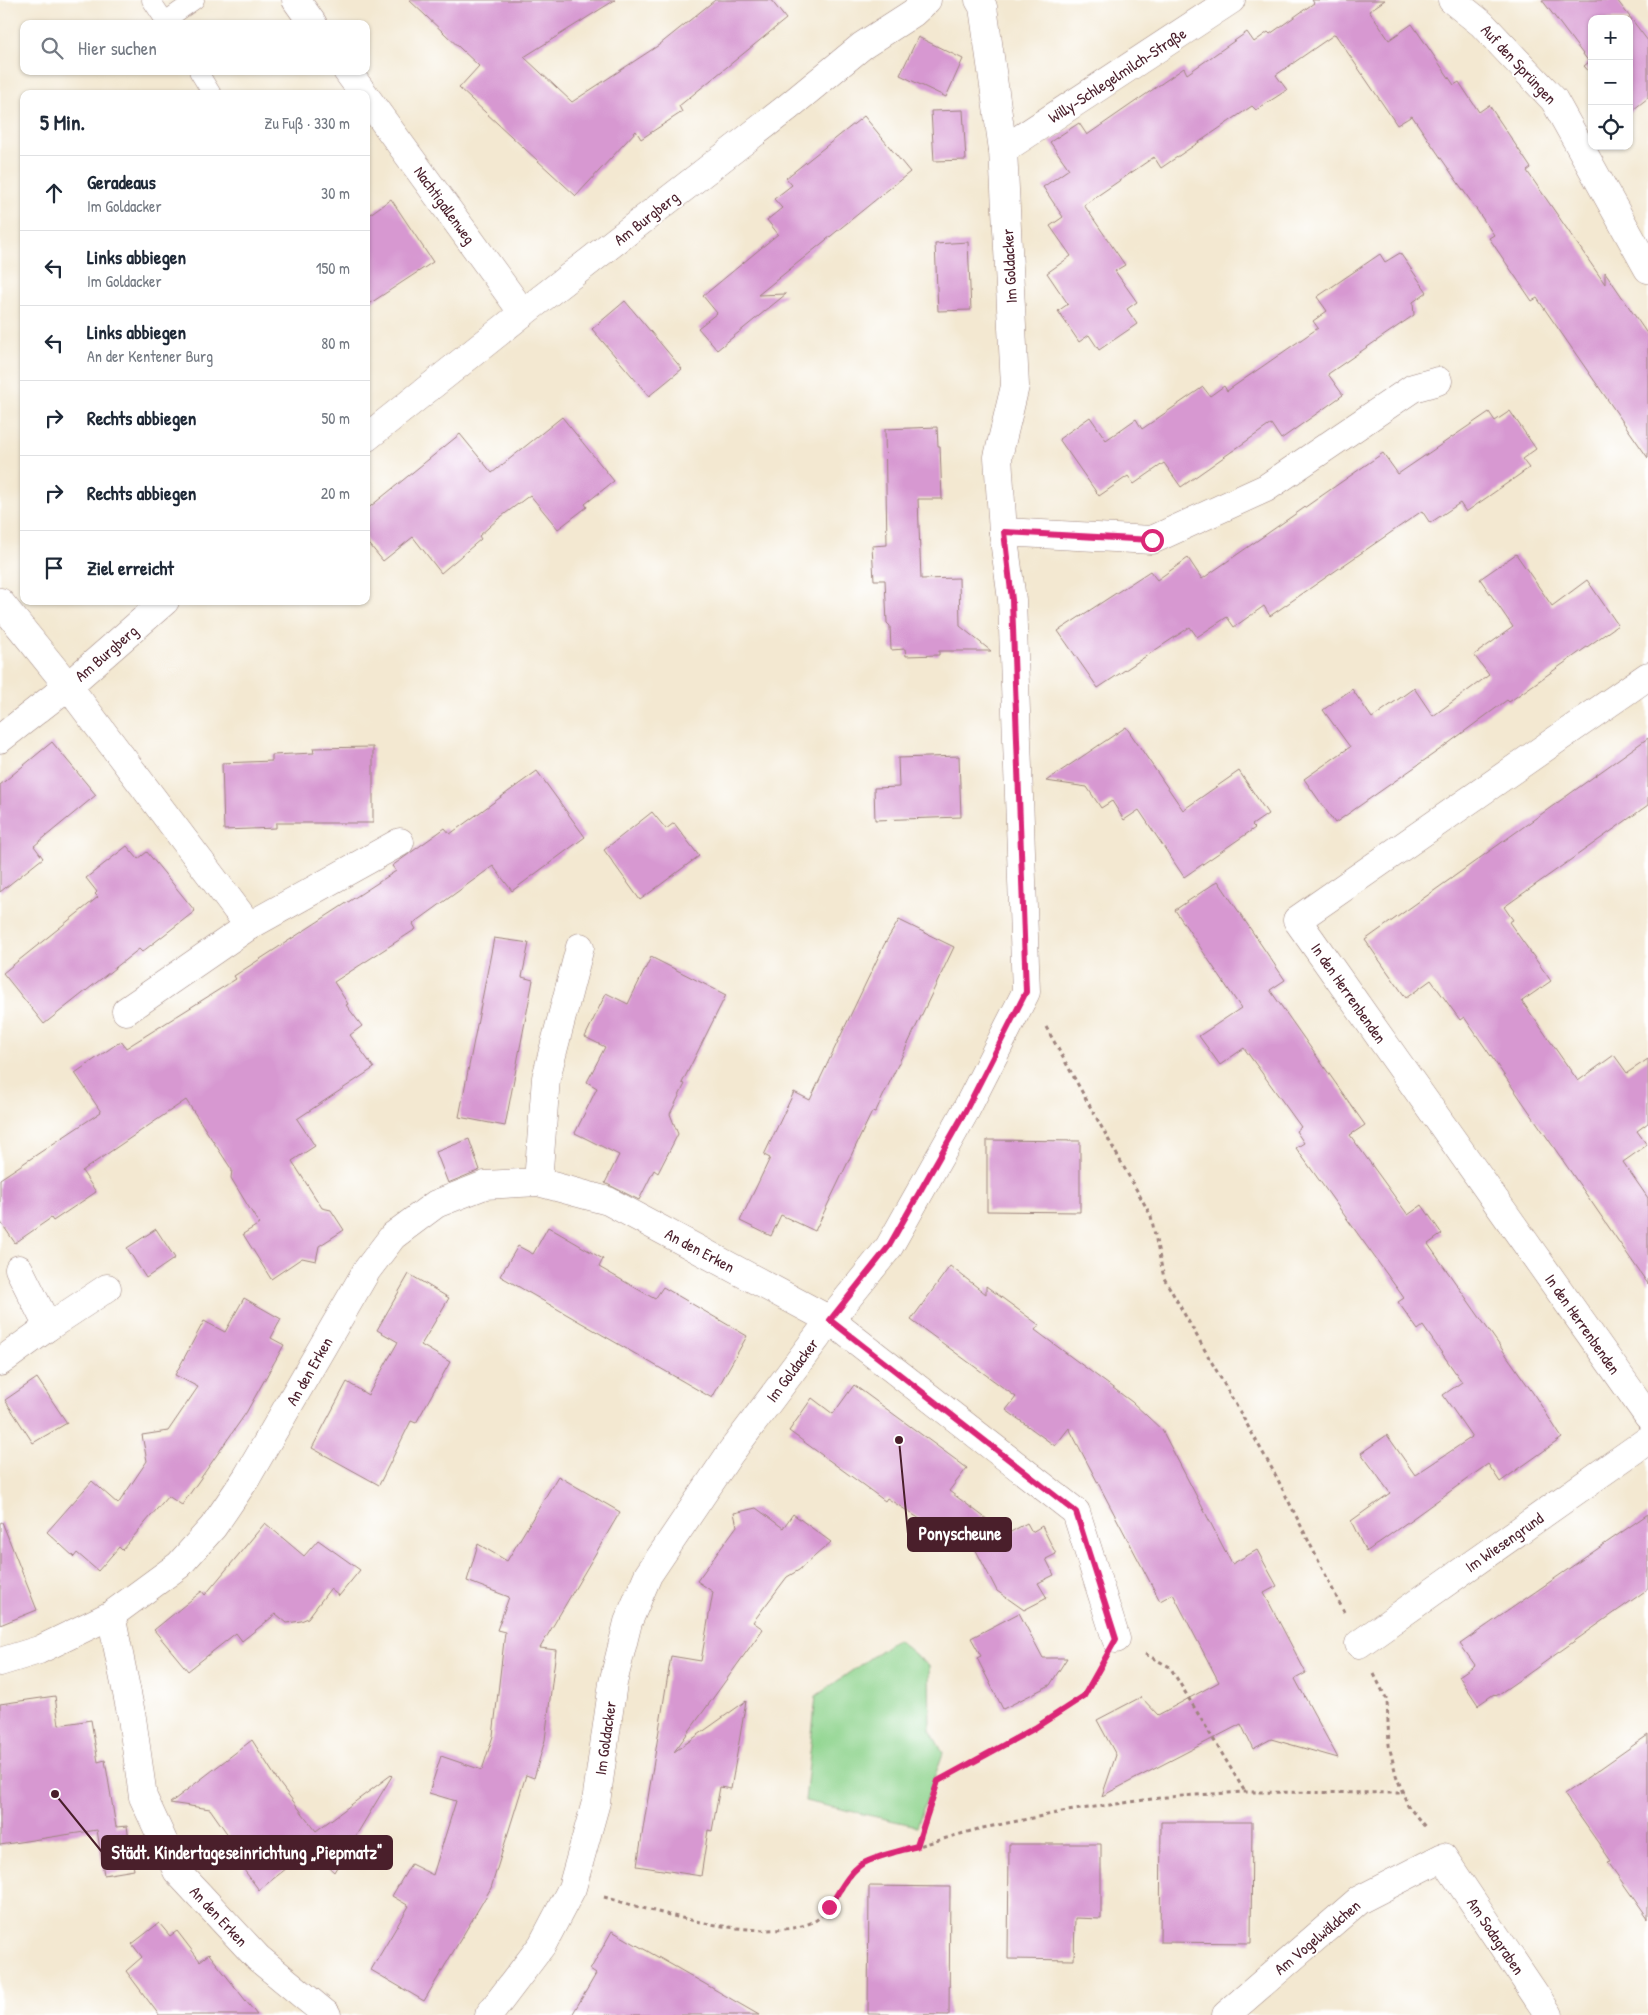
<!DOCTYPE html>
<html lang="de">
<meta charset="utf-8">
<style>
:root{--surface:#fff;--page:#f2f2f3;--text:#1f2937;--muted:#747a83;--line:#e0e1e3}
body{margin:0;font-family:"Patrick Hand",sans-serif;background:var(--page);color:var(--text)}
.controls{position:absolute;right:15px;top:15px;display:grid;overflow:hidden;border-radius:10px;box-shadow:0 1px 4px #0004}
.controls button{width:45px;height:45px;display:grid;place-items:center;padding:0;border:0;border-bottom:1px solid var(--line);background:var(--surface);color:var(--text);font:25px sans-serif}
.stop{position:absolute;width:15px;height:15px;margin:-11px;border:4px solid #db2777;border-radius:50%;background:#fff}
.stop.end{background:#db2777;border-color:#fff;box-shadow:0 1px 5px #0008}
.list{margin:0;padding:0;list-style:none}
h2{display:flex;justify-content:space-between;align-items:center;height:65px;margin:0;padding:0 20px;font-size:21px}
h2 small{font-size:16px;font-weight:400;color:var(--muted)}
.list li{display:grid;grid-template-columns:32px 1fr auto;gap:15px;align-items:center;box-sizing:border-box;height:75px;padding:0 20px;border-top:1px solid var(--line)}
.list b{display:block;font-size:19px;white-space:nowrap}
.list p{margin:0;font-size:16px;white-space:nowrap;color:var(--muted)}
.list em{font-size:16px;font-style:normal;color:var(--muted)}
.icon{flex:none;width:28px;height:28px;fill:none;stroke:currentColor;stroke-width:2;stroke-linecap:round;stroke-linejoin:round}
.map{position:relative;flex:none;width:1648px;height:2015px;overflow:hidden}
.search{position:absolute;background:var(--surface);box-shadow:0 1px 4px #0004;left:20px;top:20px;width:350px;height:55px;display:flex;align-items:center;gap:12px;box-sizing:border-box;padding:0 18px;border-radius:10px;color:var(--muted);font-size:19px}
.panel{position:absolute;background:var(--surface);box-shadow:0 1px 4px #0004;left:20px;top:90px;width:350px;height:515px;border-radius:10px}
.map>svg:first-child{display:block}
.green{fill:#8fd48e;stroke:#6c7a5c}
.building{fill:#d798d1}
.lines{fill:none;stroke-linecap:round;stroke-linejoin:round}
.service-casing{stroke:#9e847e;stroke-width:19}
.minor-casing{stroke:#9e847e;stroke-width:29}
.path{stroke:#9e847e;stroke-width:3;stroke-dasharray:4 4;stroke-linecap:butt}
.service{stroke:#fff;stroke-width:18}
.minor{stroke:#fff;stroke-width:28}
.route{stroke:#db2777;stroke-width:6}
.labels{text-anchor:middle;dominant-baseline:central;stroke-width:4;stroke-linejoin:round;paint-order:stroke}
.street-label{font-size:16px;fill:#4a1f2b;stroke:#fff}
.leader{fill:none;stroke:#4a1f2b;stroke-width:2}
.callout-dot{fill:#4a1f2b;stroke:#fff;stroke-width:2}
.callout{fill:#4a1f2b;stroke:#4a1f2b;stroke-width:2}
.callout-label{font-size:18px;text-anchor:middle;font-weight:bold;fill:#fff}
</style>
<div class="map">
<svg width="1648" height="2015" viewBox="0 0 1648 2015">
<rect width="100%" height="100%" fill="#fff"/>
<filter id="ink" filterUnits="userSpaceOnUse"><feTurbulence type="fractalNoise" baseFrequency=".02" numOctaves="2"/><feDisplacementMap in="SourceGraphic" scale="10" xChannelSelector="R" yChannelSelector="G"/><feConvolveMatrix kernelMatrix="1 2 1 2 8 2 1 2 1" color-interpolation-filters="sRGB"/></filter>
<filter id="wash" filterUnits="userSpaceOnUse"><feTurbulence type="fractalNoise" baseFrequency=".0096" numOctaves="4" result="noise"/><feDisplacementMap in="SourceGraphic" scale="20" xChannelSelector="R" yChannelSelector="G"/><feGaussianBlur stdDeviation="1.12" result="paint"/><feColorMatrix in="noise" values="0 0 0 0 0 0 0 0 0 0 0 0 0 0 0 0 0 1.4 0 .05"/><feComposite in="paint" operator="in"/></filter>
<g filter="url(#wash)">
<rect width="100%" height="100%" fill="#f3e8d1"/>
<path class="green" d="M 897,1639 L 929,1666 L 930,1730 L 943,1753 L 917,1826 L 805,1801 L 816,1696 Z"/>
<g id="blocks">
<g class="building">
<path d="M 409,0 L 615,0 L 524,57 L 572,102 L 659,45 L 715,0 L 771,0 L 786,19 L 679,106 L 682,112 L 641,139 L 636,131 L 576,196 L 459,88 L 479,66 Z"/>
<path d="M 1312,0 L 1385,0 L 1369,11 L 1389,40 L 1412,24 L 1454,85 L 1459,82 L 1479,112 L 1489,105 L 1531,168 L 1527,171 L 1605,284 L 1605,272 L 1648,335 L 1648,458 L 1537,298 L 1532,301 L 1489,238 L 1494,235 L 1412,116 L 1397,125 L 1335,34 L 1276,75 L 1287,90 L 1256,110 L 1252,106 L 1161,168 L 1154,157 L 1084,205 L 1125,265 L 1115,271 L 1137,302 L 1127,309 L 1137,324 L 1099,350 L 1089,335 L 1079,342 L 1058,311 L 1068,304 L 1047,273 L 1071,256 L 1050,226 L 1063,217 L 1043,187 L 1069,169 L 1050,142 L 1079,123 L 1087,135 L 1184,68 L 1187,74 L 1247,32 L 1254,42 L 1268,32 L 1270,34 L 1314,3 Z"/>
<path d="M 1542,0 L 1617,0 L 1648,41 L 1648,98 L 1629,113 L 1629,19 L 1592,19 L 1592,75 L 1584,66 L 1589,62 Z"/>
<path d="M 918,37 L 963,59 L 946,97 L 900,75 Z"/>
<path d="M 963,110 L 966,160 L 934,161 L 931,111 Z"/>
<path d="M 864,116 L 910,172 L 758,295 L 786,294 L 717,350 L 698,328 L 717,313 L 703,296 L 778,234 L 767,220 L 782,208 L 774,199 L 792,185 L 786,178 Z"/>
<path d="M 391,199 L 433,262 L 366,306 L 366,217 Z"/>
<path d="M 968,242 L 971,310 L 938,311 L 935,244 Z"/>
<path d="M 1400,253 L 1427,292 L 1413,302 L 1414,315 L 1328,374 L 1343,395 L 1281,439 L 1271,424 L 1181,487 L 1164,463 L 1134,484 L 1128,476 L 1099,496 L 1059,439 L 1090,417 L 1106,440 L 1136,419 L 1142,429 L 1203,387 L 1210,396 L 1224,386 L 1227,391 L 1318,328 L 1313,321 L 1327,311 L 1317,297 L 1380,254 L 1385,262 Z"/>
<path d="M 625,301 L 682,369 L 649,396 L 592,329 Z"/>
<path d="M 1510,411 L 1536,449 L 1522,459 L 1529,468 L 1466,512 L 1460,503 L 1430,523 L 1422,511 L 1270,616 L 1264,606 L 1234,627 L 1227,617 L 1197,637 L 1190,627 L 1098,688 L 1058,631 L 1150,571 L 1157,580 L 1188,558 L 1202,579 L 1383,453 L 1398,474 L 1489,412 L 1495,421 Z"/>
<path d="M 562,417 L 614,481 L 585,504 L 587,507 L 558,529 L 530,495 L 498,519 L 479,536 L 481,539 L 441,573 L 413,537 L 383,561 L 366,540 L 366,510 L 460,434 L 492,473 Z"/>
<path d="M 937,427 L 938,446 L 940,446 L 942,499 L 918,499 L 921,579 L 959,578 L 960,626 L 991,651 L 939,651 L 939,655 L 906,656 L 905,649 L 891,650 L 890,626 L 887,623 L 885,580 L 874,580 L 872,546 L 887,545 L 885,429 Z"/>
<path d="M 1516,554 L 1552,606 L 1587,580 L 1618,625 L 1509,702 L 1507,700 L 1442,748 L 1335,823 L 1304,779 L 1350,747 L 1323,710 L 1352,689 L 1372,718 L 1414,688 L 1433,716 L 1489,675 L 1474,655 L 1513,627 L 1480,579 Z"/>
<path d="M 1126,727 L 1183,810 L 1239,771 L 1268,814 L 1252,825 L 1255,828 L 1184,877 L 1139,810 L 1124,820 L 1112,801 L 1101,808 L 1087,787 L 1046,781 Z"/>
<path d="M 1648,738 L 1648,805 L 1504,907 L 1513,920 L 1509,922 L 1551,981 L 1522,1001 L 1578,1081 L 1614,1055 L 1627,1073 L 1648,1059 L 1648,1123 L 1637,1131 L 1647,1145 L 1623,1162 L 1648,1198 L 1648,1284 L 1464,1017 L 1460,1020 L 1431,980 L 1406,998 L 1365,940 Z"/>
<path d="M 52,742 L 96,795 L 34,846 L 43,858 L 0,892 L 0,785 Z"/>
<path d="M 373,747 L 373,823 L 276,823 L 276,828 L 224,830 L 222,763 L 272,761 L 272,755 L 314,753 L 313,748 Z"/>
<path d="M 959,756 L 961,817 L 875,820 L 874,788 L 899,787 L 898,758 Z"/>
<path d="M 537,771 L 585,837 L 512,891 L 493,866 L 413,924 L 416,929 L 334,982 L 348,1004 L 346,1005 L 362,1026 L 350,1035 L 374,1068 L 297,1119 L 315,1146 L 292,1161 L 322,1208 L 331,1210 L 344,1230 L 319,1246 L 316,1261 L 302,1258 L 271,1279 L 243,1234 L 259,1224 L 231,1178 L 232,1170 L 186,1100 L 82,1171 L 96,1192 L 53,1221 L 51,1218 L 15,1243 L 0,1221 L 0,1179 L 101,1112 L 75,1073 L 121,1041 L 126,1048 L 236,979 L 234,976 L 396,871 L 392,866 L 445,828 L 450,834 Z"/>
<path d="M 652,812 L 666,829 L 674,823 L 699,856 L 640,900 L 604,850 Z"/>
<path d="M 127,846 L 138,859 L 147,852 L 195,911 L 142,952 L 139,949 L 44,1024 L 3,973 L 98,897 L 95,894 L 97,892 L 86,878 Z"/>
<path d="M 1218,881 L 1285,980 L 1270,990 L 1365,1125 L 1350,1135 L 1408,1215 L 1422,1205 L 1442,1234 L 1428,1244 L 1533,1393 L 1562,1438 L 1500,1482 L 1488,1464 L 1366,1552 L 1351,1521 L 1390,1493 L 1361,1453 L 1387,1435 L 1415,1475 L 1472,1437 L 1443,1395 L 1462,1382 L 1423,1326 L 1418,1330 L 1398,1302 L 1404,1298 L 1296,1148 L 1304,1143 L 1296,1131 L 1301,1127 L 1244,1048 L 1220,1065 L 1199,1036 L 1241,1008 L 1175,910 Z"/>
<path d="M 899,920 L 954,947 L 875,1113 L 872,1112 L 815,1231 L 781,1215 L 771,1236 L 740,1221 L 770,1158 L 764,1155 L 794,1092 L 810,1100 L 884,945 Z"/>
<path d="M 494,938 L 529,943 L 522,977 L 533,980 L 505,1126 L 459,1117 Z"/>
<path d="M 651,957 L 726,995 L 682,1083 L 685,1084 L 670,1114 L 678,1134 L 658,1173 L 654,1170 L 639,1200 L 605,1183 L 619,1155 L 575,1133 L 597,1088 L 587,1082 L 605,1047 L 585,1037 L 606,993 L 628,1004 Z"/>
<path d="M 469,1139 L 480,1170 L 448,1183 L 436,1152 Z"/>
<path d="M 987,1140 L 1080,1141 L 1080,1212 L 987,1211 Z"/>
<path d="M 548,1227 L 603,1259 L 599,1267 L 655,1299 L 663,1287 L 747,1336 L 712,1398 L 500,1276 L 518,1246 L 533,1254 Z"/>
<path d="M 156,1229 L 175,1258 L 146,1278 L 127,1248 Z"/>
<path d="M 950,1266 L 986,1294 L 986,1286 L 1039,1325 L 1035,1330 L 1132,1402 L 1162,1430 L 1232,1564 L 1257,1550 L 1277,1586 L 1264,1593 L 1306,1673 L 1295,1679 L 1338,1758 L 1271,1739 L 1253,1749 L 1241,1724 L 1102,1796 L 1116,1755 L 1097,1720 L 1141,1697 L 1158,1715 L 1219,1682 L 1173,1594 L 1160,1601 L 1069,1428 L 1055,1446 L 1006,1410 L 1016,1397 L 911,1320 Z"/>
<path d="M 409,1274 L 449,1298 L 421,1345 L 450,1362 L 416,1423 L 411,1421 L 379,1485 L 312,1448 L 347,1382 L 368,1395 L 398,1342 L 377,1330 Z"/>
<path d="M 244,1298 L 281,1319 L 271,1338 L 284,1345 L 246,1413 L 182,1505 L 168,1496 L 122,1550 L 119,1547 L 98,1571 L 77,1553 L 74,1557 L 47,1532 L 92,1481 L 118,1504 L 147,1461 L 142,1435 L 168,1431 L 198,1387 L 175,1375 L 204,1321 L 225,1332 Z"/>
<path d="M 37,1378 L 67,1423 L 33,1443 L 5,1400 Z"/>
<path d="M 854,1385 L 967,1468 L 949,1491 L 1007,1534 L 1027,1523 L 1032,1532 L 1042,1526 L 1056,1554 L 1046,1559 L 1054,1575 L 1038,1583 L 1047,1598 L 1024,1610 L 997,1591 L 965,1529 L 956,1542 L 887,1498 L 885,1501 L 789,1431 L 812,1398 L 833,1414 Z"/>
<path d="M 558,1476 L 620,1512 L 540,1648 L 556,1650 L 545,1740 L 534,1778 L 526,1775 L 491,1888 L 424,2001 L 371,1970 L 409,1906 L 392,1896 L 411,1864 L 433,1875 L 456,1801 L 429,1793 L 441,1756 L 482,1770 L 493,1736 L 505,1632 L 497,1630 L 509,1597 L 467,1581 L 478,1544 L 507,1561 Z"/>
<path d="M 756,1508 L 783,1528 L 793,1514 L 831,1542 L 799,1570 L 787,1577 L 753,1622 L 763,1629 L 674,1752 L 746,1701 L 731,1789 L 720,1787 L 712,1831 L 708,1830 L 701,1876 L 637,1866 L 671,1656 L 701,1661 L 713,1592 L 697,1581 L 737,1526 L 734,1513 Z"/>
<path d="M 1648,1514 L 1648,1589 L 1528,1674 L 1496,1696 L 1494,1694 L 1478,1705 L 1459,1676 L 1475,1665 L 1460,1644 Z"/>
<path d="M 2,1522 L 37,1610 L 0,1625 L 0,1523 Z"/>
<path d="M 265,1523 L 304,1556 L 318,1540 L 360,1570 L 339,1596 L 330,1589 L 308,1618 L 301,1621 L 287,1623 L 276,1614 L 242,1641 L 236,1633 L 188,1671 L 154,1630 L 202,1591 L 205,1595 Z"/>
<path d="M 1019,1613 L 1043,1658 L 1067,1658 L 1050,1685 L 1003,1709 L 977,1658 L 981,1656 L 971,1638 Z"/>
<path d="M 55,1696 L 59,1725 L 91,1720 L 98,1762 L 105,1760 L 116,1827 L 127,1826 L 134,1870 L 104,1875 L 97,1830 L 0,1845 L 0,1704 Z"/>
<path d="M 1648,1735 L 1648,1919 L 1608,1862 L 1611,1861 L 1564,1794 Z"/>
<path d="M 252,1740 L 280,1784 L 316,1831 L 391,1775 L 392,1776 L 334,1872 L 310,1850 L 259,1890 L 244,1870 L 246,1855 L 253,1850 L 240,1852 L 210,1809 L 170,1803 Z"/>
<path d="M 1161,1822 L 1252,1822 L 1251,1943 L 1160,1942 Z"/>
<path d="M 1009,1844 L 1101,1844 L 1101,1919 L 1075,1918 L 1074,1960 L 1008,1959 Z"/>
<path d="M 869,1886 L 950,1887 L 949,2015 L 868,2014 Z"/>
<path d="M 159,1923 L 170,1936 L 177,1931 L 200,1961 L 209,1954 L 257,2015 L 159,2015 L 126,1971 L 142,1957 L 132,1944 Z"/>
<path d="M 612,1931 L 679,1969 L 759,2015 L 572,2015 L 596,1974 L 590,1970 Z"/>
</g>
</g>
</g>
<g filter="url(#ink)">
<use href="#blocks" fill-opacity="0" stroke="#9e847e" stroke-width="1"/>
<g class="lines">
<defs>
<g id="service">
<path d="M 151,0 L 165,21"/>
<path d="M 167,24 L 165,21 L 195,0"/>
<path d="M 198,71 L 212,94"/>
</g>
<g id="minor">
<path d="M 296,0 L 313,24"/>
<path d="M 1452,0 L 1482,24 L 1554,100 L 1648,269"/>
<path d="M 347,71 L 364,94"/>
<path d="M 366,97 L 523,313"/>
<path d="M 1003,150 L 1231,0"/>
<path d="M 366,438 L 523,313 L 788,107 L 862,46 L 913,13 L 927,0"/>
<path d="M 1003,532 L 1152,540 L 1266,488 L 1413,388 L 1438,381"/>
<path d="M 0,602 L 68,686 L 249,926 L 126,1011"/>
<path d="M 1648,676 L 1297,920 L 1648,1416"/>
<path d="M 0,739 L 68,686 L 165,601"/>
<path d="M 249,926 L 400,842"/>
<path d="M 538,1182 L 546,1078 L 580,947"/>
<path d="M 48,1327 L 107,1288"/>
<path d="M 0,1362 L 48,1327 L 19,1269"/>
<path d="M 111,1615 L 179,1565 L 213,1527 L 247,1477 L 367,1270 L 393,1236 L 436,1204 L 485,1185 L 538,1182 L 608,1201 L 830,1320 L 1076,1512 L 1116,1639"/>
<path d="M 1359,1644 L 1648,1440"/>
<path d="M 0,1662 L 39,1650 L 111,1615 L 132,1718 L 143,1797 L 177,1871 L 258,1958 L 327,2015"/>
<path d="M 489,2015 L 542,1945 L 572,1888 L 596,1802 L 613,1683 L 628,1622 L 648,1575 L 731,1452 L 830,1320 L 889,1247 L 966,1110 L 1026,992 L 1012,600 L 1003,532 L 998,457 L 1015,386 L 1003,150 L 983,7 L 979,0"/>
<path d="M 1226,2015 L 1359,1900 L 1443,1857 L 1549,2015"/>
</g>
</defs>
<use href="#service" class="service-casing"/>
<use href="#minor" class="minor-casing"/>
<g class="path">
<path d="M 1046,1027 L 1151,1216 L 1164,1278 L 1275,1474 L 1344,1612"/>
<path d="M 1145,1654 L 1170,1667 L 1245,1792"/>
<path d="M 1374,1674 L 1387,1700 L 1389,1745 L 1396,1775 L 1408,1806 L 1426,1828"/>
<path d="M 918,1846 L 938,1781 L 1035,1728 L 1084,1696 L 1100,1668"/>
<path d="M 604,1897 C 657,1912 762,1945 813,1922 C 831,1913 844,1880 859,1867 C 863,1863 868,1861 873,1859 L 978,1829 L 1067,1811 L 1166,1797 L 1245,1792 L 1404,1793"/>
</g>
<use href="#service" class="service"/>
<use href="#minor" class="minor"/>
</g>
</g>
<g class="lines" filter="url(#ink)">
<path class="route" d="M 829,1907 C 838,1894 848,1873 862,1864 C 878,1855 900,1851 917,1846 L 938,1781 L 1035,1728 L 1084,1696 L 1116,1639 L 1076,1512 L 830,1320 L 889,1246 L 966,1110 L 1026,992 L 1012,600 L 1004,532 L 1152,540"/>
</g>
<g class="labels">
<g class="street-label">
<text transform="translate(1519 64) rotate(47)">Auf den Sprüngen</text>
<text transform="translate(1117 75) rotate(-33)">Willy-Schlegelmilch-Straße</text>
<text transform="translate(445 205) rotate(54)">Nachtigallenweg</text>
<text transform="translate(646 218) rotate(-38)">Am Burgberg</text>
<text transform="translate(1009 266) rotate(-93)">Im Goldacker</text>
<text transform="translate(106 653) rotate(-41)">Am Burgberg</text>
<text transform="translate(1349 993) rotate(55)">In den Herrenbenden</text>
<text transform="translate(700 1250) rotate(28)">An den Erken</text>
<text transform="translate(1583 1324) rotate(55)">In den Herrenbenden</text>
<text transform="translate(792 1370) rotate(-53)">Im Goldacker</text>
<text transform="translate(309 1371) rotate(-60)">An den Erken</text>
<text transform="translate(1504 1542) rotate(-35)">Im Wiesengrund</text>
<text transform="translate(605 1738) rotate(-82)">Im Goldacker</text>
<text transform="translate(219 1916) rotate(47)">An den Erken</text>
<text transform="translate(1496 1936) rotate(56)">Am Sodagraben</text>
<text transform="translate(1317 1937) rotate(-40)">Am Vogelwäldchen</text>
</g>
</g>
<path class="leader" d="M899 1440L908 1534M55 1794L102 1852"/>
<g class="callout-dot">
<circle cx="899" cy="1440" r="5"/>
<circle cx="55" cy="1794" r="5"/>
</g>
<g class="callout">
<rect x="908" y="1518" width="103" height="33" rx="5"/>
<rect x="102" y="1836" width="290" height="33" rx="5"/>
</g>
<g class="callout-label">
<text x="960" y="1540">Ponyscheune</text>
<text x="247" y="1859">Städt. Kindertageseinrichtung „Piepmatz"</text>
</g>
</svg>
<div class="controls">
<button>+</button>
<button>−</button>
<button><svg class="icon" aria-label="locate" viewBox="0 0 24 24"><circle cx="12" cy="12" r="6"/><path d="M12 2v4M12 18v4M2 12h4M18 12h4"/></svg></button>
</div>
<div class="stop" style="left:1152px;top:540px"></div>
<div class="stop end" style="left:829px;top:1907px"></div>
<div class="search"><svg class="icon" aria-label="search" viewBox="0 0 24 24"><circle cx="10" cy="10" r="6"/><path d="M15 15l6 6"/></svg>Hier suchen</div>
<section class="panel">
<h2>5 Min.<small>Zu Fuß · 330 m</small></h2>
<ul class="list">
<li><svg class="icon" aria-label="ahead" viewBox="0 0 24 24"><path d="M12 20V5M6 11l6-6 6 6"/></svg><div><b>Geradeaus</b><p>Im Goldacker</p></div><em>30 m</em></li>
<li><svg class="icon" aria-label="left" viewBox="0 0 24 24"><path d="M17 20v-9H6M10 6l-5 5 5 5"/></svg><div><b>Links abbiegen</b><p>Im Goldacker</p></div><em>150 m</em></li>
<li><svg class="icon" aria-label="left" viewBox="0 0 24 24"><path d="M17 20v-9H6M10 6l-5 5 5 5"/></svg><div><b>Links abbiegen</b><p>An der Kentener Burg</p></div><em>80 m</em></li>
<li><svg class="icon" aria-label="right" viewBox="0 0 24 24"><path d="M7 20v-9h11M14 6l5 5-5 5"/></svg><div><b>Rechts abbiegen</b></div><em>50 m</em></li>
<li><svg class="icon" aria-label="right" viewBox="0 0 24 24"><path d="M7 20v-9h11M14 6l5 5-5 5"/></svg><div><b>Rechts abbiegen</b></div><em>20 m</em></li>
<li><svg class="icon" aria-label="arrive" viewBox="0 0 24 24"><path d="M6 21V4h12l-3 4 3 4H6"/></svg><div><b>Ziel erreicht</b></div></li>
</ul>
</section>
</div>
